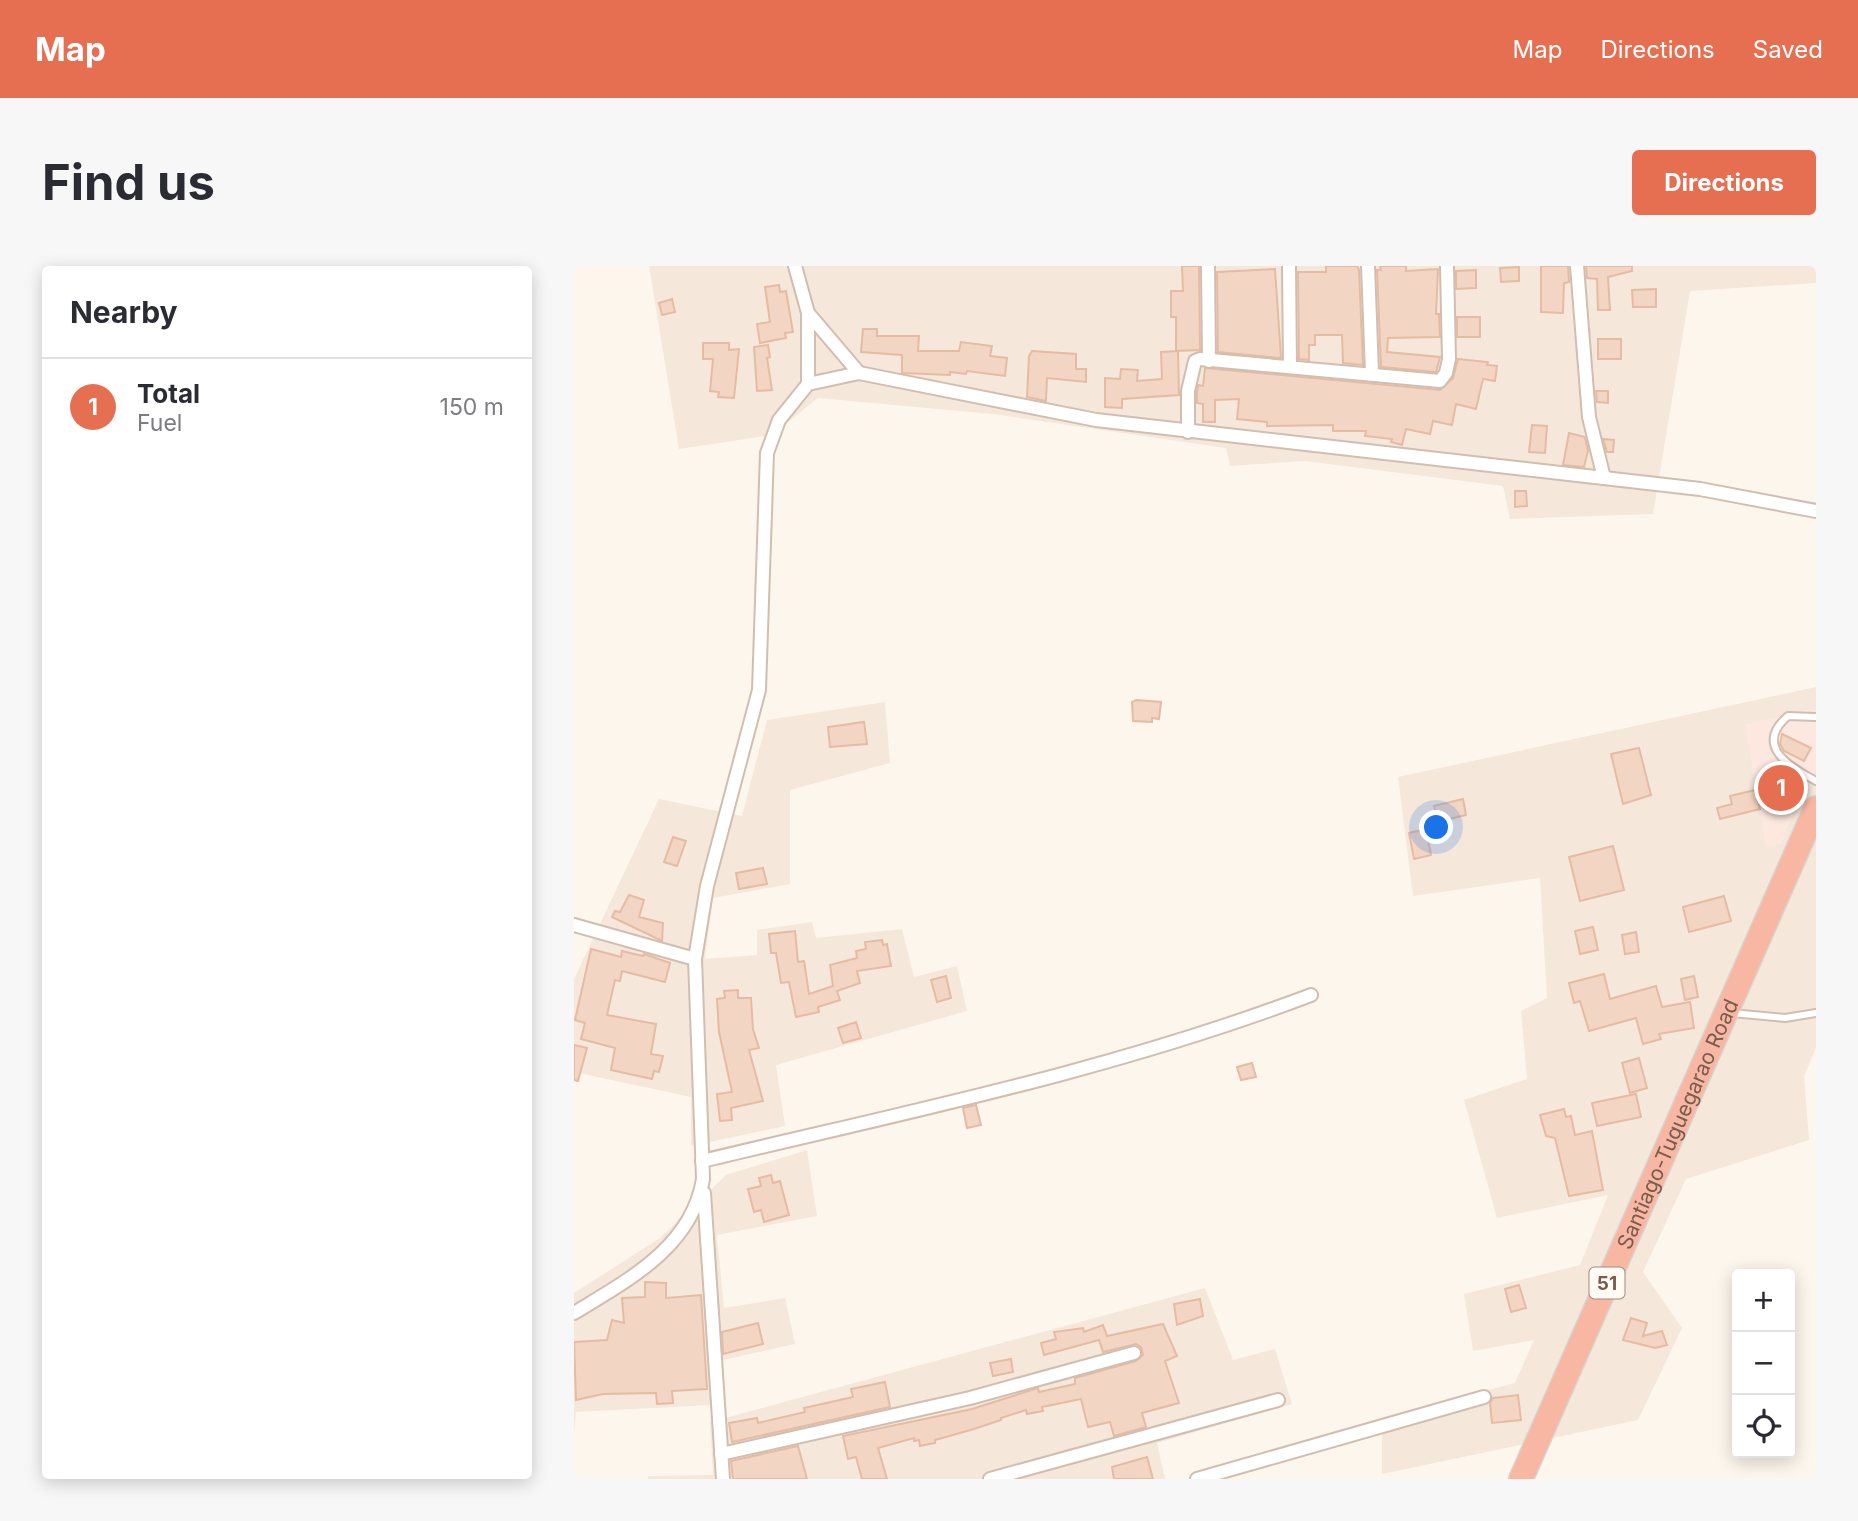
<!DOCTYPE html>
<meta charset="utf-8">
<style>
:root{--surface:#fff;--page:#f7f7f7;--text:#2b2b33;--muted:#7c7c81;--line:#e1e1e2;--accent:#e76f51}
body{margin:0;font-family:Inter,sans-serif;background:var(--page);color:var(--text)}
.controls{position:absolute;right:21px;bottom:21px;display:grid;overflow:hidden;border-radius:7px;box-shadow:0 4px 18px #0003}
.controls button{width:63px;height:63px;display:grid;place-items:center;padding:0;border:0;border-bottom:2px solid var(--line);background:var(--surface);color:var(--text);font:35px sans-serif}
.you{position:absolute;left:863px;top:562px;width:24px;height:24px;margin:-18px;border:5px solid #fff;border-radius:50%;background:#1a73e8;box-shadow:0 0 0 10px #1a73e833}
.badge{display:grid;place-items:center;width:46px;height:46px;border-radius:50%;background:var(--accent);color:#fff;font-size:23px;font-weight:700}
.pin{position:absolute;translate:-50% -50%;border:4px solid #fff;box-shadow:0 2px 7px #0006}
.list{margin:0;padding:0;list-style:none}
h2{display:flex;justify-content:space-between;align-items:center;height:91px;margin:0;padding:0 28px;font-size:30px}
h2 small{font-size:23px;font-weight:400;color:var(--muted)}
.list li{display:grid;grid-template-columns:46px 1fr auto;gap:21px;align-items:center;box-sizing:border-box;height:98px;padding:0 28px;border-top:2px solid var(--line)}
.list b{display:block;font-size:26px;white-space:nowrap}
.list p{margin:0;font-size:23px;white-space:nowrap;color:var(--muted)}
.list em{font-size:23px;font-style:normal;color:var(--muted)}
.icon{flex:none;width:38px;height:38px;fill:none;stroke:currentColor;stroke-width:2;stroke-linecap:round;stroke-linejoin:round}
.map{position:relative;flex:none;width:1242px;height:1213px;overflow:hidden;border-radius:7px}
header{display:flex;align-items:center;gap:42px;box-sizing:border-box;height:98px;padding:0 35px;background:var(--accent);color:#fff}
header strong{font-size:33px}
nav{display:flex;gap:38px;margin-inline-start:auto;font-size:24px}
.intro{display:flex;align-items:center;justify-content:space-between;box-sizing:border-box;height:168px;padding:0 42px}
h1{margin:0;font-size:49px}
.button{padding:18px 32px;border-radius:7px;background:var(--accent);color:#fff;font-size:24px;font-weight:700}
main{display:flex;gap:42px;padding:0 42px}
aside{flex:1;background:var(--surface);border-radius:7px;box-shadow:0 4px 18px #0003}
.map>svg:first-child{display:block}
.residential{fill:#f5e8da}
.commercial{fill:#fde8e0}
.building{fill:#f3d5c3;stroke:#e6bba3;stroke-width:2}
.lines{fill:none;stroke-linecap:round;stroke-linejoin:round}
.lane-casing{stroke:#d1beb0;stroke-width:10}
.street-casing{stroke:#d1beb0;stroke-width:16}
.highway-casing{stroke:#dad1cd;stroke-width:26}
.lane{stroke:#fff;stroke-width:6}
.street{stroke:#fff;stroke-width:12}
.highway{stroke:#f7b7a3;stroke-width:23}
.labels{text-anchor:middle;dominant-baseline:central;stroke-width:5;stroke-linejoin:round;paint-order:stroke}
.shield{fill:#fffaf3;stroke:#a28b7f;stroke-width:2}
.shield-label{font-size:19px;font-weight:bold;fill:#7a5c4d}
.street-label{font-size:21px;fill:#7a5c4d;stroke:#fffaf3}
</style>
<header>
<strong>Map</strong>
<nav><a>Map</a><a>Directions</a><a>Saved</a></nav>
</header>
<div class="intro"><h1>Find us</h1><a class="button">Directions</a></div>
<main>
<aside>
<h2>Nearby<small></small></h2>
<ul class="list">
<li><span class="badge">1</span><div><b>Total</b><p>Fuel</p></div><em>150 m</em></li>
</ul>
</aside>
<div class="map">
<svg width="1242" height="1213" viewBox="0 0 1242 1213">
<rect width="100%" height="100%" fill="#fdf6ec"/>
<g class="residential">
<path d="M 75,0 L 1242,0 L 1242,17 L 1116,25 L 1079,248 L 936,253 L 929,220 L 731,195 L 656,200 L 652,182 L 418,148 L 244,132 L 198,169 L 105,183 Z"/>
<path d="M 1242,421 L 1242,782 L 1230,810 L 1235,874 L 1112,913 L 1069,1006 L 1108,1062 L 1064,1154 L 808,1208 L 808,1152 L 941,1117 L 960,1074 L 899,1085 L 890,1028 L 1006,999 L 1034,929 L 923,952 L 890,834 L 953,813 L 947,745 L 973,732 L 966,612 L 839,630 L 824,511 Z"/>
<path d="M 311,436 L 316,497 L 216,524 L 216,618 L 139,632 L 131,693 L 183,689 L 183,664 L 238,656 L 242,672 L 328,663 L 340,711 L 383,700 L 393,745 L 202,799 L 211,860 L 117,880 L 117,831 L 0,806 L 0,713 L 85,533 L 168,550 L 193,454 Z"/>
<path d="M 233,884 L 243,950 L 143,969 L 150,1042 L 211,1032 L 221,1078 L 149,1094 L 136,1100 L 136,1139 L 2,1146 L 0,1167 L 0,1027 L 86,972 L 152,909 Z"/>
<path d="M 631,1022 L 659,1094 L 701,1083 L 718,1138 L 583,1177 L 591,1213 L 74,1213 L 74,1210 L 139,1209 L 136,1156 Z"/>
</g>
<path class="commercial" d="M 1242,442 L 1242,503 L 1221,541 L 1208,577 L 1192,581 L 1171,459 Z"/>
<g class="building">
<path d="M 608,0 L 625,0 L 626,84 L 602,85 L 602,51 L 597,51 L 597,25 L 609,25 Z"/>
<path d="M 752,0 L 783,0 L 785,4 L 789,99 L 769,97 L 768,69 L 741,69 L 741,79 L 735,79 L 735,94 L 725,93 L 724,6 L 752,6 Z"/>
<path d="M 806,0 L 832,0 L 832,5 L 864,3 L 862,48 L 865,48 L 866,71 L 814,72 L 813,86 L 866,91 L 862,106 L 807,101 L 803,4 L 807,4 Z"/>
<path d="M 967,0 L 994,0 L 995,16 L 990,17 L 989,47 L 967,46 Z"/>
<path d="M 1012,0 L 1058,0 L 1058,5 L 1034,11 L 1036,44 L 1024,44 L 1023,13 L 1013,12 Z"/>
<path d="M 945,1 L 945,15 L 927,16 L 926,2 Z"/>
<path d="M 701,3 L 707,92 L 644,86 L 643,6 Z"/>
<path d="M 902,4 L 902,22 L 882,23 L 882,5 Z"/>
<path d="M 205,19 L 206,26 L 212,25 L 219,66 L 211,67 L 212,72 L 186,77 L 183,58 L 196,56 L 191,21 Z"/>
<path d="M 1082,23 L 1082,41 L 1059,41 L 1058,24 Z"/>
<path d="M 98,33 L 101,46 L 88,49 L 85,37 Z"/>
<rect x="883" y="51" width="23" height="20"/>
<path d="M 289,63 L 303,63 L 303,70 L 345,70 L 344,85 L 385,85 L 387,76 L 418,80 L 416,90 L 433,92 L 431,110 L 393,105 L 392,108 L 376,106 L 376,109 L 328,107 L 328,89 L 287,86 Z"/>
<rect x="1024" y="73" width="23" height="20"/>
<path d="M 129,77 L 155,77 L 155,84 L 165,83 L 160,132 L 144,131 L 145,126 L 136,125 L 139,93 L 129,93 Z"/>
<path d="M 194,79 L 196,91 L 193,92 L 198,124 L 183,125 L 180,81 Z"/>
<path d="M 458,85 L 502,88 L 502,103 L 512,103 L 512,116 L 473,112 L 472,135 L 453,131 L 455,90 Z"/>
<path d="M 604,85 L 605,129 L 548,133 L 548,142 L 531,141 L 531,112 L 546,113 L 547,103 L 564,104 L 563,115 L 588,113 L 587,86 Z"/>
<path d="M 884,93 L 914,96 L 913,99 L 923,100 L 921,115 L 909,113 L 902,143 L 882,138 L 878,159 L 859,155 L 856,168 L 832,163 L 828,179 L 817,176 L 818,173 L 791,170 L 792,165 L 759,165 L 759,159 L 693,160 L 693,156 L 663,153 L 665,133 L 641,134 L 641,156 L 629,156 L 629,138 L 623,137 L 623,126 L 624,119 L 629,120 L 631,102 L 866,124 L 879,112 Z"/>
<path d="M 1022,125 L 1034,125 L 1034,137 L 1023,136 Z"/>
<path d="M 958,159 L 973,160 L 971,187 L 955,186 Z"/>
<path d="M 995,167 L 1011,171 L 1014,185 L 1010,201 L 989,199 Z"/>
<path d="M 1029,173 L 1040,174 L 1039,186 L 1033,186 Z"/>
<path d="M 941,225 L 952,225 L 953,240 L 941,241 Z"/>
<path d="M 562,434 L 587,436 L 585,453 L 578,452 L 578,456 L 559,455 L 558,436 Z"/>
<path d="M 290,456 L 293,478 L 256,481 L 254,461 Z"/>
<path d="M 1208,468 L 1237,482 L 1230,495 L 1210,485 L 1206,478 Z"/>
<path d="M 1065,482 L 1077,529 L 1049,538 L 1037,488 Z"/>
<path d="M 1181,524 L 1186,543 L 1146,553 L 1143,542 L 1158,538 L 1156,530 Z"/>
<path d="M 889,533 L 892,549 L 864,556 L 860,540 Z"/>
<path d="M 852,563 L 857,589 L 840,593 L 835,567 Z"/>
<path d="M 99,571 L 112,575 L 103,600 L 90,596 Z"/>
<path d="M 1039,580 L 1050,624 L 1006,635 L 995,591 Z"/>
<path d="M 189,602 L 193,618 L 165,623 L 162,607 Z"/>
<path d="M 55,629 L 70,634 L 65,651 L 89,657 L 88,675 L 38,651 L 41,645 L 46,646 Z"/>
<path d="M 1150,630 L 1157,655 L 1115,666 L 1109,641 Z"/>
<path d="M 1019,661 L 1024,684 L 1006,688 L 1001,665 Z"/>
<path d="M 221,665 L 224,696 L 230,695 L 235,728 L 259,720 L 256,699 L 283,692 L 282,685 L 292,683 L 291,676 L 308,674 L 309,679 L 313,678 L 317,700 L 283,705 L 286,717 L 263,725 L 266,734 L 244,741 L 245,746 L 222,751 L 215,716 L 207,717 L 202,687 L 197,687 L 195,668 Z"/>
<path d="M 1062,666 L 1065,686 L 1051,688 L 1048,669 Z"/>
<path d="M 17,683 L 47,691 L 48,685 L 69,690 L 70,688 L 96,697 L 91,716 L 48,705 L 46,715 L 41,714 L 33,749 L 82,758 L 77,788 L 89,790 L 85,806 L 80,805 L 78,813 L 37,804 L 41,782 L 7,773 L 11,757 L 1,754 Z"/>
<path d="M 1030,708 L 1036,733 L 1082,720 L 1088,741 L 1116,736 L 1120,762 L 1085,768 L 1087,773 L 1069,778 L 1062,752 L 1015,765 L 1006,735 L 1000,737 L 995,717 Z"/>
<path d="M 372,710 L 377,732 L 363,736 L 357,714 Z"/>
<path d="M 1120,710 L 1124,731 L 1111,734 L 1107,713 Z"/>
<path d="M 164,724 L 164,732 L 177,732 L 179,763 L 185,782 L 175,784 L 189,835 L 157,842 L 158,854 L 146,855 L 143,828 L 158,826 L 145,766 L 143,733 L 151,732 L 150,725 Z"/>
<path d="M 282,756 L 287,772 L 269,777 L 264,762 Z"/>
<path d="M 0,779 L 13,782 L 4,815 L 0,814 Z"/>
<path d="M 1065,792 L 1073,822 L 1056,827 L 1048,797 Z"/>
<path d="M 678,797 L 682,811 L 667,814 L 663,801 Z"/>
<path d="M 1062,828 L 1067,851 L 1023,860 L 1018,837 Z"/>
<path d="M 402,839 L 407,859 L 393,862 L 389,842 Z"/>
<path d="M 990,843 L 992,851 L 997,850 L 1001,869 L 1018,865 L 1029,924 L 995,930 L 981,872 L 972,870 L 966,849 Z"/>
<path d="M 197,909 L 199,917 L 206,915 L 215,949 L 190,956 L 187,944 L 180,946 L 174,923 L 187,920 L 185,912 Z"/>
<path d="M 71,1016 L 92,1017 L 92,1032 L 127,1029 L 133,1123 L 98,1125 L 99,1137 L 83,1138 L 82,1127 L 29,1128 L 2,1134 L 0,1076 L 33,1074 L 38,1054 L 50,1057 L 48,1032 L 71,1031 Z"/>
<path d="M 945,1019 L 952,1042 L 937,1046 L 931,1023 Z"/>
<path d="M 626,1033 L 629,1050 L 603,1059 L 600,1038 Z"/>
<path d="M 1057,1052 L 1073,1057 L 1069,1070 L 1088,1065 L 1093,1079 L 1081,1082 L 1049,1074 Z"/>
<path d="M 184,1057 L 189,1078 L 149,1088 L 148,1066 Z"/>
<path d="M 589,1058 L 603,1090 L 591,1095 L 605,1137 L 568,1147 L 572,1161 L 540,1170 L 536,1156 L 514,1161 L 507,1133 L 468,1141 L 469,1145 L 453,1148 L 452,1144 L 427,1152 L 427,1154 L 400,1163 L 361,1174 L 361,1177 L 346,1180 L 345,1174 L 340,1175 L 340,1172 L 304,1182 L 313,1213 L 288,1213 L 282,1191 L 274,1193 L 269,1170 L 398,1143 L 464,1122 L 465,1126 L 501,1118 L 501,1112 L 562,1095 L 569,1089 L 567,1081 L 562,1078 L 529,1086 L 525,1074 L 470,1089 L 467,1077 L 482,1073 L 480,1066 L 509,1062 L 510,1066 L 529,1059 L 533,1070 Z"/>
<path d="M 437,1093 L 439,1106 L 419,1110 L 416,1097 Z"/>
<path d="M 311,1116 L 316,1141 L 158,1176 L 155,1157 L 183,1152 L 184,1157 L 231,1146 L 230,1142 L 279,1131 L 277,1123 Z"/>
<path d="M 944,1129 L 947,1154 L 918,1157 L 916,1137 L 919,1132 Z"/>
<path d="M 224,1180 L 233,1213 L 159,1213 L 157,1195 Z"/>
<path d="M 573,1191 L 579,1213 L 540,1213 L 538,1201 Z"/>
</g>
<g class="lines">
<defs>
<g id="lane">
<path d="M 1242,451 L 1214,450 C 1179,480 1216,501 1242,515"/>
<path d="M 1158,747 L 1211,752 L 1242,747"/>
</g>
<g id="street">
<path d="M 221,0 L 234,47 L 285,107"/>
<path d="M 634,0 L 635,95"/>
<path d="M 715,0 L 716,100"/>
<path d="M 794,0 L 798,107"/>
<path d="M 1003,0 L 1015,151 L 1030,212"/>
<path d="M 234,47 L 234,118"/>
<path d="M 614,166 L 614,125 L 621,95 L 626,93 L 866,115 L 872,107 L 875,93 L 873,0"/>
<path d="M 0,659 L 121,693"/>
<path d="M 128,895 C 332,846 540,804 737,729"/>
<path d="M 130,927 L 149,1213"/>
<path d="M 0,1047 C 54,1014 118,981 129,913 L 121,693 L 133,620 L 185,424 L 193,187 L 205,154 L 234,118 L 285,107 L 522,154 L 1126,223 L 1242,245"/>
<path d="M 147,1188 L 396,1132 L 560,1087"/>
<path d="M 416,1213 L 704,1134"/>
<path d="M 623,1213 L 910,1131"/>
</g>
<g id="highway">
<path id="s1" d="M 947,1213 L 1242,542"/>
</g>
</defs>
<use href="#lane" class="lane-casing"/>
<use href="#street" class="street-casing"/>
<use href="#highway" class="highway-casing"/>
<use href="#lane" class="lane"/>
<use href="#street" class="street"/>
<use href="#highway" class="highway"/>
</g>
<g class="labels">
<rect class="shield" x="1015.5" y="1001.5" width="35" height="31" rx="5"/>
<g class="shield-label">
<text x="1033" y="1017">51</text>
</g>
<g class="street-label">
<text stroke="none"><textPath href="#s1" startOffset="388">Santiago-Tuguegarao Road</textPath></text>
</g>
</g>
</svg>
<div class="controls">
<button>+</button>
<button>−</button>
<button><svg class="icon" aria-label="locate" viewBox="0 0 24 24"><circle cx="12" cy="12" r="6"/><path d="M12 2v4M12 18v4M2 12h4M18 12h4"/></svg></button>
</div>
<div class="you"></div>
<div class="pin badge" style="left:1207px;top:522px">1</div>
</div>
</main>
